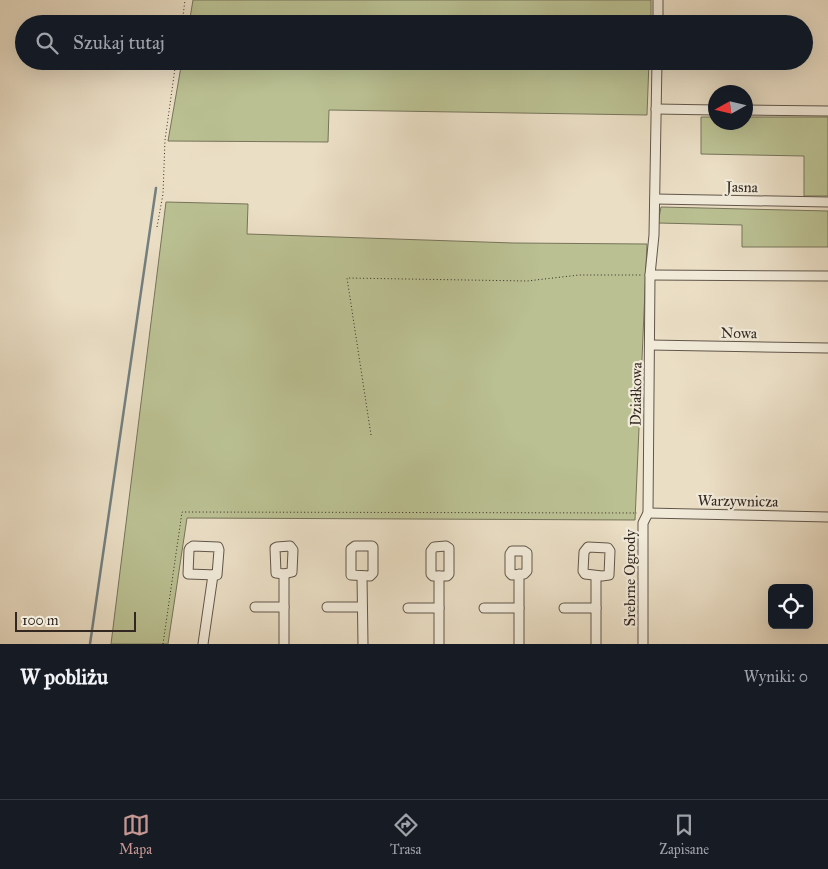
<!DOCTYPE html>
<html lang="pl">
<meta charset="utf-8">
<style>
:root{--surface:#171b24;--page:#20242c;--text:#f1f3f6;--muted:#9ea1a6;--line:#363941;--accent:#c59692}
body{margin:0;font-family:"IM FELL Great Primer",serif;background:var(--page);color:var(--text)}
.controls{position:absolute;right:15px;bottom:15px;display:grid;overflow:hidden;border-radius:8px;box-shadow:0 5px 20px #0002}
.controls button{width:45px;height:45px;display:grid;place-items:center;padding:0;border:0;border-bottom:1px solid var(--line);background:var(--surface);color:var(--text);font:25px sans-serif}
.compass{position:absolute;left:708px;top:85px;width:45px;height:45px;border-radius:50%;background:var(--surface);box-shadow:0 5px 20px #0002;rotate:262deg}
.scale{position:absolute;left:15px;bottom:12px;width:121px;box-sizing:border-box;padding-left:5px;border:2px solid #332821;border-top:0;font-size:14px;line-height:18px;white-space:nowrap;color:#332821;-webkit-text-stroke:4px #f1ead9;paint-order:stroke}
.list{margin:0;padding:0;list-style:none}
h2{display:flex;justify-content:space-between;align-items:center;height:65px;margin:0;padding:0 20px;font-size:21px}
h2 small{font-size:16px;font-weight:400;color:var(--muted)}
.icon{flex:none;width:28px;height:28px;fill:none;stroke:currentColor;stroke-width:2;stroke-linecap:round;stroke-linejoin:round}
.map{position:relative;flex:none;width:828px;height:644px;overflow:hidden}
.search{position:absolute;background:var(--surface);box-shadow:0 5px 20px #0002;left:15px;right:15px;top:15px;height:55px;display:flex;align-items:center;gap:12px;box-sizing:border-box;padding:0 18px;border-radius:28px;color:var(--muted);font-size:19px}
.sheet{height:155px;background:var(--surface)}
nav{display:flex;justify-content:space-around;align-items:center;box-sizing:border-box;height:70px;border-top:1px solid var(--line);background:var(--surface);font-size:14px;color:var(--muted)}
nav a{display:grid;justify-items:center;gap:2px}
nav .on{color:var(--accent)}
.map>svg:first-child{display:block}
.green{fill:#bac092;stroke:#76745a}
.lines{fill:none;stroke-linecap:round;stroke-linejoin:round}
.stream{stroke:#737f80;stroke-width:2.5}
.minor-casing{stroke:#61564a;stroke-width:11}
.path{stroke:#332821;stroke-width:1;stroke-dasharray:1 2.5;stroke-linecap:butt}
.minor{stroke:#f1ead9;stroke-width:9}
.labels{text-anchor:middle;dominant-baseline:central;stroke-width:4.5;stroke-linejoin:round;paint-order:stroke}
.street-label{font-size:15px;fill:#332821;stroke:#f1ead9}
</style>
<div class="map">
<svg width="828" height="644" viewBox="0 0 828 644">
<rect width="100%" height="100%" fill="#eadec5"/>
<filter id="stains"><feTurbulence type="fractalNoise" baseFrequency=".004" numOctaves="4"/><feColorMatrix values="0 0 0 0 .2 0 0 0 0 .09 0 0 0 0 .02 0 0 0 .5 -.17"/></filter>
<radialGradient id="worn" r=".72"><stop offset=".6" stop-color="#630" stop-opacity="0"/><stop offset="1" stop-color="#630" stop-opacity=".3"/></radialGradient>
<g class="green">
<path d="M 193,0 L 651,0 L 651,24 L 189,24 Z"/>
<path d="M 182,61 L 649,61 L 647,115 L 329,110 L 328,142 L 168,141 Z"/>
<path d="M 701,117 L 715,117 L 716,122 L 746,122 L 746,117 L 828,117 L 828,196 L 804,196 L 804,156 L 701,154 Z"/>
<path d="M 166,202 L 248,204 L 247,234 L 513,243 L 647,244 L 635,520 L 187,518 L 168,644 L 111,644 Z"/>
<path d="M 661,207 L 828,211 L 828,247 L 742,247 L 742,225 L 658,223 Z"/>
</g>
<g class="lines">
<path class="stream" d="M 90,644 L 156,188"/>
<defs>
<g id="minor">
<path d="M 658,24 L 658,0"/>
<path d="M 656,109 L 716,110"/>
<path d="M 746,110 L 828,111"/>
<path d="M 655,199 L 828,202"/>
<path d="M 650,275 L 828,276"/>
<path d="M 650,345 L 828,348"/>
<path d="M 648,513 L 828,517"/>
<path d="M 193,546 L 218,547 L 219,550 L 217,575 L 188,574 L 189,550 L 190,548 Z"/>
<path d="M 290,546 L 293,550 L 292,572 L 284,574 L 276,573 L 275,548 L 277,547 Z"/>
<path d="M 355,546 L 372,546 L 373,547 L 373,573 L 370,576 L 351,575 L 351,549 Z"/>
<path d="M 446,546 L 449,548 L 449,574 L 447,576 L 433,576 L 431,574 L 431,551 L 434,547 Z"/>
<path d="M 588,547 L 608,548 L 610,551 L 609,575 L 602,576 L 585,574 L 583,571 L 584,552 Z"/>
<path d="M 512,551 L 524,551 L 527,553 L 527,571 L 524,574 L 512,575 L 510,573 L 510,554 Z"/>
<path d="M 519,574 L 519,644"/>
<path d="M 362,576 L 363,644"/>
<path d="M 255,607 L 284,607"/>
<path d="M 327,607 L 362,607"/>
<path d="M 408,608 L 439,608"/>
<path d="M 484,608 L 519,608"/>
<path d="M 564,608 L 596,608"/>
<path d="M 203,644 L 213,575"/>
<path d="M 284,644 L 284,574"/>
<path d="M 439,644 L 439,576"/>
<path d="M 596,644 L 596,576"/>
<path d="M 643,644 L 643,523 L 648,513 L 650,275 L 654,235 L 657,61"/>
</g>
</defs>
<use href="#minor" class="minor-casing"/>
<g class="path">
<path d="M 182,24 L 185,0"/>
<path d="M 157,227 L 163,194 L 165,140 L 176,61"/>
<path d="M 371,435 L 347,278 L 527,281 L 579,275 L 642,275"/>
<path d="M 163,644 L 182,512 L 637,513"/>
</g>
<use href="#minor" class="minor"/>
</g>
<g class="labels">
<g class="street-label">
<text transform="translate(742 187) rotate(1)">Jasna</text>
<text transform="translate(739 333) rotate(1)">Nowa</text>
<text transform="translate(636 394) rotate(-89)">Działkowa</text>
<text transform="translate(738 501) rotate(1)">Warzywnicza</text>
<text transform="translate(630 578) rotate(-90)">Srebrne Ogrody</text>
</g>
</g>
<rect width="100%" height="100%" filter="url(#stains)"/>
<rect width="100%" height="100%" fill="url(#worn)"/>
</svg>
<div class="controls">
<button><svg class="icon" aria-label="locate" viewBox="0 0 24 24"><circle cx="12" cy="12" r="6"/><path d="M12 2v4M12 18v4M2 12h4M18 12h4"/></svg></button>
</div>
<svg class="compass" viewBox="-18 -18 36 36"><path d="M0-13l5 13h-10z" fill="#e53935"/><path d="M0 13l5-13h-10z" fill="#9ea1a6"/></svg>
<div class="scale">100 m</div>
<div class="search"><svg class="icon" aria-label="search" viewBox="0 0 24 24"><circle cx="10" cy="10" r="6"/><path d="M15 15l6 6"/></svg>Szukaj tutaj</div>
</div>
<section class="sheet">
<h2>W pobliżu<small>Wyniki: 0</small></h2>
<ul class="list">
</ul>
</section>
<nav>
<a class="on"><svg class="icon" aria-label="map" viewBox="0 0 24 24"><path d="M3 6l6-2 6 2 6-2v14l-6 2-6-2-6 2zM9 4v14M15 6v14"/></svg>Mapa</a>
<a><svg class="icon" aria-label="directions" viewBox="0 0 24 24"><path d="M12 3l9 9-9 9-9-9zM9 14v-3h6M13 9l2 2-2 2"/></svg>Trasa</a>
<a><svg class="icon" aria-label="saved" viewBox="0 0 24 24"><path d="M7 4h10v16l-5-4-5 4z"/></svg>Zapisane</a>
</nav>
